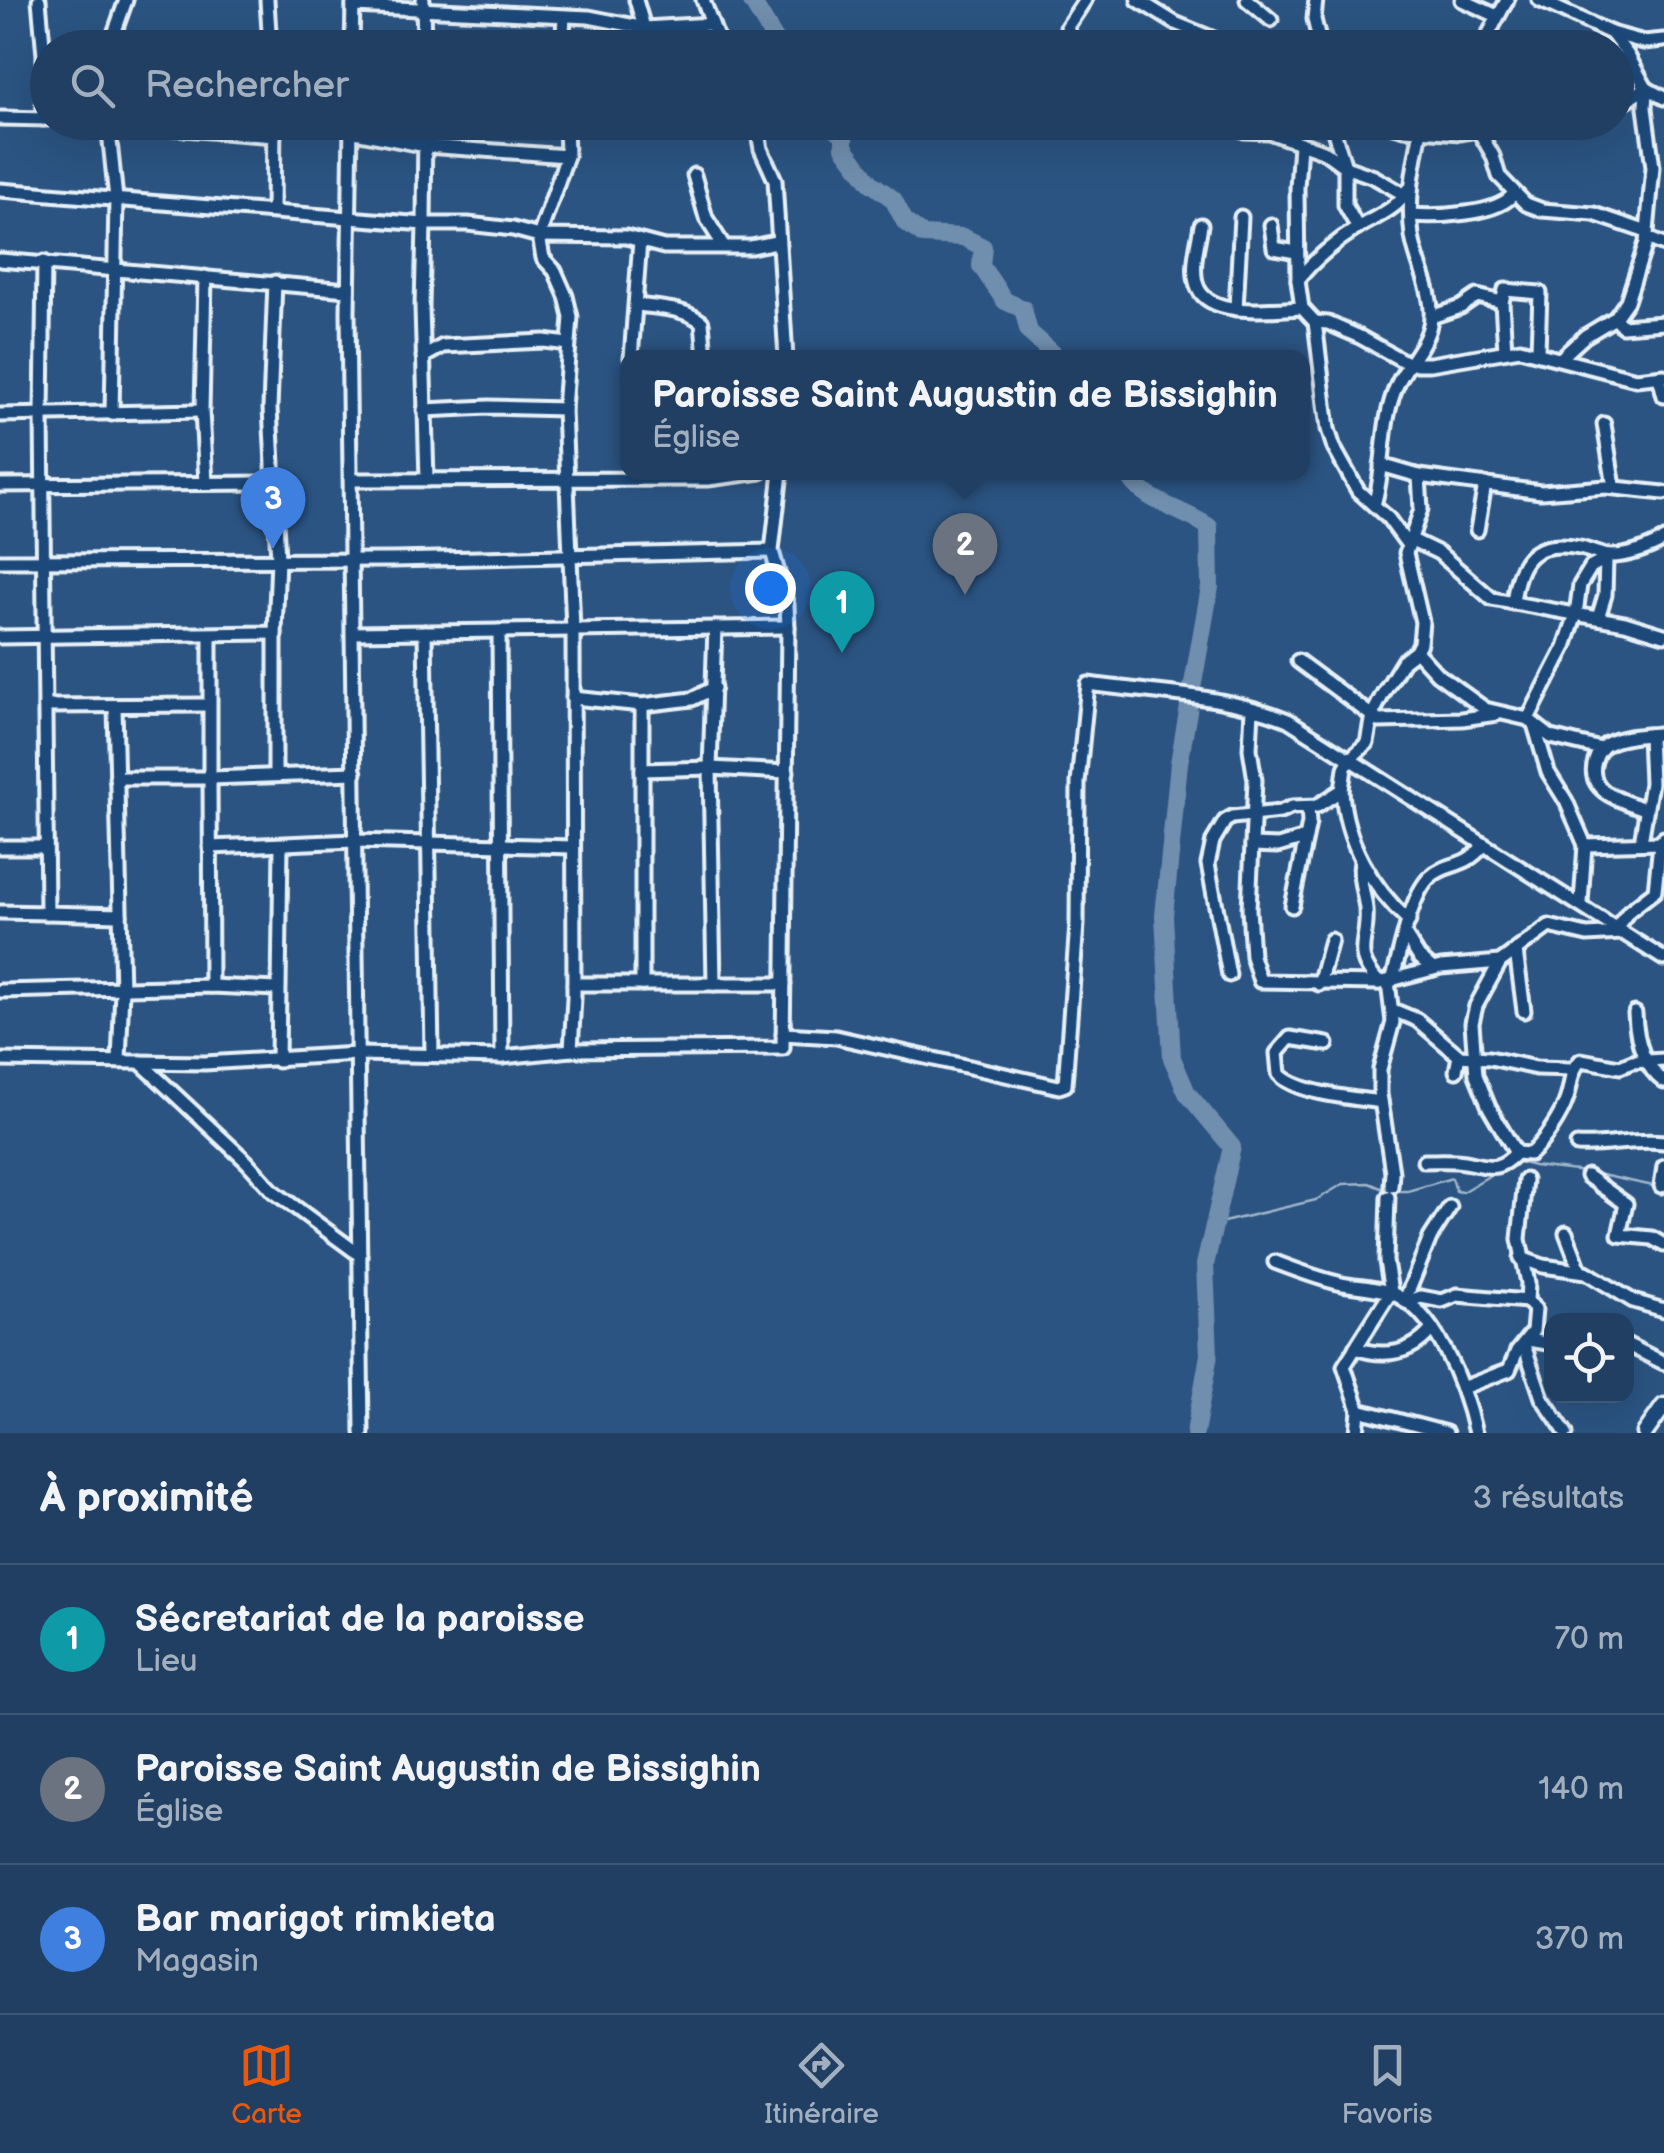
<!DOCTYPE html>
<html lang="fr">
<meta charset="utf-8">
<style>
:root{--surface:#203f62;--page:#284668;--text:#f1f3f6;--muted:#a2afbe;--line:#3d5877;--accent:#ea580c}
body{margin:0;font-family:"Balsamiq Sans",sans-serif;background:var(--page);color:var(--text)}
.controls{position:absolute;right:30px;bottom:30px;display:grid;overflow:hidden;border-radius:20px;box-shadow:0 10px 40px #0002}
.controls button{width:90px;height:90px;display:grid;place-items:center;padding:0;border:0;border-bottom:2px solid var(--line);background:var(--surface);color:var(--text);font:50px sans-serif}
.you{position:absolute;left:770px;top:588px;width:35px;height:35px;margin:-25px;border:8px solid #fff;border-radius:50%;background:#1a73e8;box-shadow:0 0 0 15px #1a73e833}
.badge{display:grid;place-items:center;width:65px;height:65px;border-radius:50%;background:var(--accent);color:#fff;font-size:32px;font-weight:700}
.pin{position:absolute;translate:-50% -82px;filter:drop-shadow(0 2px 5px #0008)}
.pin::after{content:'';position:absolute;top:52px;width:35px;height:30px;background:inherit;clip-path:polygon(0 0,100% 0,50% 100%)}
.popup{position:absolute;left:620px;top:350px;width:690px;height:130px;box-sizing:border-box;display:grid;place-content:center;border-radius:20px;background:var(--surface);filter:drop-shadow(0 2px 8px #0005);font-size:32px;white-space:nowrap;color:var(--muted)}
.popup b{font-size:38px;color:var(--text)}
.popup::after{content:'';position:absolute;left:50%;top:100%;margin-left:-20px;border:20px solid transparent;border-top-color:var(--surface)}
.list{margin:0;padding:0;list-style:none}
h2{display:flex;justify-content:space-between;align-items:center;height:130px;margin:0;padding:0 40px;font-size:42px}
h2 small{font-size:32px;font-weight:400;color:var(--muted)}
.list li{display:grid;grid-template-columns:65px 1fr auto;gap:30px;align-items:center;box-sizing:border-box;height:150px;padding:0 40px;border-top:2px solid var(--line)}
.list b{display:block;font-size:38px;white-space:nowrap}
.list p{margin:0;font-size:32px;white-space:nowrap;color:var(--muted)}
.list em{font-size:32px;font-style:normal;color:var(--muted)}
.icon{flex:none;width:55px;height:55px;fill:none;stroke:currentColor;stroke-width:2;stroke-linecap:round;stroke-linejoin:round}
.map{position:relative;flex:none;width:1664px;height:1433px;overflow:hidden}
.search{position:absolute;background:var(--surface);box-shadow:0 10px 40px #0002;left:30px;right:30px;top:30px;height:110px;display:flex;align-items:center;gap:25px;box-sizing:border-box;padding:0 35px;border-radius:55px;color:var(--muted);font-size:38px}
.sheet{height:580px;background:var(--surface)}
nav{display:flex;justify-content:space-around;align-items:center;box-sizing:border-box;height:140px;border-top:2px solid var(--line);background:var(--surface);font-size:28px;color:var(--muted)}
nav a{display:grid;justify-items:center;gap:5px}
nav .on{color:var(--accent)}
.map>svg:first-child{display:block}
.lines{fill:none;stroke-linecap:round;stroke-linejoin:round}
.stream{stroke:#a0b6cb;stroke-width:2.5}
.river{stroke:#708ead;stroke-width:18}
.minor-casing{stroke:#e8f1f8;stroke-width:19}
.major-casing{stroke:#e8f1f8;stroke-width:21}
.minor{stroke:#1f4a7a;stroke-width:11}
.major{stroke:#1f4a7a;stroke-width:14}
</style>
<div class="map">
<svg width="1664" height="1433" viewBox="0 0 1664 1433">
<rect width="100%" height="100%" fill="#2b5482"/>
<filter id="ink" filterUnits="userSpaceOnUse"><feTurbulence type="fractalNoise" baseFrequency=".01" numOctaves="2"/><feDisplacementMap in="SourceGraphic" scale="20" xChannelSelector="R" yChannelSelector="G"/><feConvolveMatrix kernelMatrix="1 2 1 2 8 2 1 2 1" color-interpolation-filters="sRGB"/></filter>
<g filter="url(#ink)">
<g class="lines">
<g class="stream">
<path d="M 1514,1161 L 1534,1166 L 1585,1172"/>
<path d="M 1592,1173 L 1658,1187"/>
<path d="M 1215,1224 L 1316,1200 L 1343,1184 L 1369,1183 L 1388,1191 L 1408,1191 L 1452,1178 L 1456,1191 L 1462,1192 L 1499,1170"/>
</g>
<g class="river">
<path d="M 751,0 L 780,48"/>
<path d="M 828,122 L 844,135 L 844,147 L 871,183 L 893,199 L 905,222 L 923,235 L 963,237 L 983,247 L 981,266 L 1005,301 L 1023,309 L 1029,332 L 1058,358"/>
<path d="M 1129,472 C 1135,499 1187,511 1209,527 L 1210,587 L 1179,763 L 1164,916 L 1172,1058 L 1187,1093 L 1232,1147 L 1205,1265 L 1209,1355 L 1195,1433"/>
</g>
<defs>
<g id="minor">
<path d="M 39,0 L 44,55 L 43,119"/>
<path d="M 267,0 L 270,48"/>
<path d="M 423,0 L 424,48"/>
<path d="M 636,0 L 650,48"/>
<path d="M 703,0 L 721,48"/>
<path d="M 1138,0 L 1175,23 L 1236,48"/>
<path d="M 1247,0 L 1271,20"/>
<path d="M 1316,0 L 1314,19 L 1321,48"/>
<path d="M 1462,0 L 1497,16"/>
<path d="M 1539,0 L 1611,33 L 1627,54 L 1646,88 L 1645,108 L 1653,167 L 1646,243 L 1627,301 L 1615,318 L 1585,336 L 1561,358"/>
<path d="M 353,6 L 589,17 L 645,28 L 712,24"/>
<path d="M 1611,33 L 1644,42 L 1664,40"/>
<path d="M 1487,37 L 1513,48"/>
<path d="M 109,48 L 126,0"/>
<path d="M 352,48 L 353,2"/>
<path d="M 562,48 L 564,17"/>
<path d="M 1074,48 L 1067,27 L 1085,0"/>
<path d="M 1477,48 L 1487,37 L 1507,0"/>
<path d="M 1646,88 L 1664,98"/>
<path d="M 1616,102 L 1627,100 L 1646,88"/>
<path d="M 0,118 L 48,119"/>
<path d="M 95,122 L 274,136"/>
<path d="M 108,122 L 116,199 L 112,414"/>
<path d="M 351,122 L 348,312 L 362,1433"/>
<path d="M 425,122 L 424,224 L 468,224 L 513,229 L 539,236 L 626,237 L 664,247 L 751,247 L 776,242"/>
<path d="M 566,122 L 567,156 L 539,236 L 543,258 L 555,271 L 566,296 L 571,317 L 564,409 L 573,630 L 574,998 L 571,1050"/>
<path d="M 756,122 L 761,149 L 775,180 L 786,358"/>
<path d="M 1221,122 L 1245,131 L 1269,132 L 1323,151 L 1345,167 L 1374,177 L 1405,195"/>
<path d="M 1331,122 L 1345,167 L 1345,205 L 1358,228"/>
<path d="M 1380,122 L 1405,129 L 1461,133 L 1520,122"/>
<path d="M 1477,128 L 1493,156 L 1499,176 L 1526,204 L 1542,210 L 1594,214 L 1647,232"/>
<path d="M 350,131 L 426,146 L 567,156"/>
<path d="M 1286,138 L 1290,122"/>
<path d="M 1300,144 L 1297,188 L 1298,280 L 1302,308 L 1315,322 L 1328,429 L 1334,448 L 1358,491 L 1388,518 L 1407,544"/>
<path d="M 694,175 L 706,218 L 723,245"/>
<path d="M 0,190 L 424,224 L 422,307 L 427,480"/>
<path d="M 273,210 L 274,122"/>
<path d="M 1411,215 C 1436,217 1500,215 1514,193"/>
<path d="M 1201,225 C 1198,244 1190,270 1198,288 C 1211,318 1276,309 1302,308"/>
<path d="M 1271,225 L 1274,248 L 1296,252"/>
<path d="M 1647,238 L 1664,245"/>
<path d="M 0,260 L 348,290"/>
<path d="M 44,262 L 42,414 L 47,913 L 120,915"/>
<path d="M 205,277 L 202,411 L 206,483"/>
<path d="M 1298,280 C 1313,260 1338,240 1359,227 C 1379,215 1396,210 1409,189"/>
<path d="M 1502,302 L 1505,290 L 1540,293 L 1538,351"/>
<path d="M 637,305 C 660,308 684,308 702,322 L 705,358"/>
<path d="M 1236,309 L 1241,217"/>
<path d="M 1431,317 L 1461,307 L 1477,296 L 1502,302 L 1505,351"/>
<path d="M 1615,318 L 1622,326 L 1664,323"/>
<path d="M 1315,322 L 1328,323 L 1360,337 L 1409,364 L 1430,364 L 1520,349 L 1636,379 L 1664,376"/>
<path d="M 423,357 L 443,346 L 544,341 L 568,344"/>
<path d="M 631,358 L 640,241"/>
<path d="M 1659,377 L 1664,396"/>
<path d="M 424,410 L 489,407 L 564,409"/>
<path d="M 0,415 L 202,411"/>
<path d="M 1604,424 L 1614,487"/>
<path d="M 1381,465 L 1419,476 L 1541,492 L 1606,487 L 1664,493"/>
<path d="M 351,480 L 708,479 L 761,472"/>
<path d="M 0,485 L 272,483"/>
<path d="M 1374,505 C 1386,466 1380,423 1397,385 C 1407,362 1429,344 1431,318 C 1433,289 1416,264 1412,236 C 1407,199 1414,166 1421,130 L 1425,122"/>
<path d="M 1477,530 L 1485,484"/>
<path d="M 1410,539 L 1439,553 L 1492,599 L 1625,623 L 1664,635"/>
<path d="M 0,561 L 394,560 L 772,551"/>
<path d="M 1513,603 C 1518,559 1533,539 1580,548 C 1590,550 1600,556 1611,556 C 1628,556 1649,548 1664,540"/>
<path d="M 1598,618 L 1605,595 L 1606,559 L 1609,556"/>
<path d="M 499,631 L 502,1057"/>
<path d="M 425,632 L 432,1054"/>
<path d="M 353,633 L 788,627"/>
<path d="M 210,636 L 210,778 L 355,773"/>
<path d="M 0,637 L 275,633 L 278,559 L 270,408 L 275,282"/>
<path d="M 1416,651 L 1437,674 L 1485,709 L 1528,719 L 1551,737 L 1601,749"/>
<path d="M 1298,661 L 1379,721 L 1462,719 L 1497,714"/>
<path d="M 573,698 L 642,705 L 642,984"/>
<path d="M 642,705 L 692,699 L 714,688"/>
<path d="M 45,706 L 208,705"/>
<path d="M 115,707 L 122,990 L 119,1061"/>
<path d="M 1252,709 L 1250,749 L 1255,780 L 1249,909 L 1252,956 L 1260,981 L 1379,983 L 1441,967 L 1500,962"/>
<path d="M 1528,719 L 1565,647 L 1576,614 L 1580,585 L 1591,567 L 1606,559"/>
<path d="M 1534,724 L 1548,772 L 1566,801 L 1585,845 L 1581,903"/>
<path d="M 642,770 L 710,768 L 787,772"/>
<path d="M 275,774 L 275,633"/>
<path d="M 116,778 L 210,778 L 211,986"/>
<path d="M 1342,790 C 1345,841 1372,888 1409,921"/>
<path d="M 1645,809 C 1623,801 1585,793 1595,761 C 1597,754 1602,746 1609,743 C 1625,735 1647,736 1664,733"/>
<path d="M 1641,842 L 1651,783 L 1649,735"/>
<path d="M 1252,845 L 1278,846 L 1305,838"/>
<path d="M 1585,845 L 1660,843 L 1664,838"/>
<path d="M 0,847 L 45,847"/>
<path d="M 210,847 L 355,841 L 573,847"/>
<path d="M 1361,861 C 1358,878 1364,892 1366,909 C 1369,945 1350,951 1379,983"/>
<path d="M 1292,906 L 1309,823 L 1308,807"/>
<path d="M 0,912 L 47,913"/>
<path d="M 1616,928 L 1629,911 L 1655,891 L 1660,843"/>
<path d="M 1406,936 L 1419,957 L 1433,969"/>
<path d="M 1516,951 L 1524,1011"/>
<path d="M 1229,975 L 1208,864 L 1213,841 L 1225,821 L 1232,817 L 1280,812 L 1292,807 L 1317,806 L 1342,790 L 1345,768 L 1350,759 L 1367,743 L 1372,715 L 1384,692 L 1403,661 L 1416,651 L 1420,643 L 1422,622 L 1406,553 L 1421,509 L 1419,476"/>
<path d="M 1392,981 C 1400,955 1410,895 1430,877 C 1448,861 1463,870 1483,846"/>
<path d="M 1388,982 L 1393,1022 L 1380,1069 L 1380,1094 L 1392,1172 L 1391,1186"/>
<path d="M 574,984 L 784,984"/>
<path d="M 714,984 L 710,768 L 715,628"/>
<path d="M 1319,984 L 1331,940"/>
<path d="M 0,991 L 211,986 L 277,989"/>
<path d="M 1393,1010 L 1417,1020 L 1459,1056 L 1490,1058 L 1536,1068 L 1573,1069"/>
<path d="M 1635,1013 C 1636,1038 1643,1066 1664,1082"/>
<path d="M 783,1034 L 836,1037 L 1059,1087 L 1065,1085 L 1077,924 L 1078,783 L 1088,684 C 1154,693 1227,695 1288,720 L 1664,959"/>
<path d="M 1327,1044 L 1290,1038 L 1277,1053 L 1279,1074 C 1297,1094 1354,1098 1381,1102"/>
<path d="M 0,1060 L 205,1063 L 357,1054 L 502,1057 L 571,1050 L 783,1048 L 788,627 L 787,605 L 772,551 L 781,472"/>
<path d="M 278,1061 L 281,845"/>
<path d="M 140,1062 L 247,1162 L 273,1191 L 360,1255"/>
<path d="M 1456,1071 L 1459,1056"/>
<path d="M 1577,1145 C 1607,1147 1635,1138 1664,1142"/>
<path d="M 1516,1153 L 1489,1107 L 1476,1075 L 1472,1023 L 1476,1006 L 1500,962 L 1549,926 L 1587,935 L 1622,933"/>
<path d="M 1424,1161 C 1438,1161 1452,1160 1465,1162 C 1488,1166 1497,1173 1516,1153 L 1530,1154 C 1544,1141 1561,1117 1567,1098 C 1572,1083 1570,1071 1581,1060 L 1620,1067 L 1632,1062 L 1664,1060"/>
<path d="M 1587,1176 L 1626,1204 L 1619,1235 L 1652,1238 L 1664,1245"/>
<path d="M 1661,1186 L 1664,1166"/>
<path d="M 1566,1233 L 1580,1270"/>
<path d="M 1521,1258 L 1543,1266 L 1586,1272 L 1633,1301 L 1664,1310"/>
<path d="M 1275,1262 C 1296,1270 1319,1279 1342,1284 C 1357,1287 1373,1287 1388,1292 C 1436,1306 1465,1389 1475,1433"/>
<path d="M 1405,1300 L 1430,1238 L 1450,1207"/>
<path d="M 1406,1302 L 1421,1297 L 1442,1301 L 1457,1295 L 1527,1301"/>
<path d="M 1528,1340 L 1552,1344"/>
<path d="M 1626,1344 L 1664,1363"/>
<path d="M 1524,1345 L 1542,1398 L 1566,1433"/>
<path d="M 1355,1348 C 1385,1358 1412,1354 1432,1329"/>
<path d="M 1462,1388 L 1509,1370 L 1517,1351 L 1533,1331 L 1535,1309 L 1527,1301 L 1528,1283 L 1519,1239 L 1525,1180"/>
<path d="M 1359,1410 L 1446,1433"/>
<path d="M 1357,1433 L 1359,1410 L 1344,1366 L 1391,1292 L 1386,1261 L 1388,1197"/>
</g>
<path id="major" d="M 1645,1433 L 1664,1406"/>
</defs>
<use href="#minor" class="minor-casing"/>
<use href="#major" class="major-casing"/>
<use href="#minor" class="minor"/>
<use href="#major" class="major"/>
</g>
</g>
</svg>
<div class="controls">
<button><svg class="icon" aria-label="locate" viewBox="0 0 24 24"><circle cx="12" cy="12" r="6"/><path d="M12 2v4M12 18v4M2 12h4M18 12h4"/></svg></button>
</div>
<div class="you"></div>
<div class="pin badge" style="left:842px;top:653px;background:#0f9aa8">1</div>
<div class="pin badge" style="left:965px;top:595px;background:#6b7280">2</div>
<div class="popup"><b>Paroisse Saint Augustin de Bissighin</b>Église</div>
<div class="pin badge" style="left:273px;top:549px;background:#3f7fe0">3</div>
<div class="search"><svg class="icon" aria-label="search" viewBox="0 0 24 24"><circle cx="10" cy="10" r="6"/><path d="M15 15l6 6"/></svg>Rechercher</div>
</div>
<section class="sheet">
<h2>À proximité<small>3 résultats</small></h2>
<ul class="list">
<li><span class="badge" style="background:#0f9aa8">1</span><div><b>Sécretariat de la paroisse</b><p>Lieu</p></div><em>70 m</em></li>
<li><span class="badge" style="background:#6b7280">2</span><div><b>Paroisse Saint Augustin de Bissighin</b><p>Église</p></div><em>140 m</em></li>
<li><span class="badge" style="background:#3f7fe0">3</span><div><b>Bar marigot rimkieta</b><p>Magasin</p></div><em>370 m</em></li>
</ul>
</section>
<nav>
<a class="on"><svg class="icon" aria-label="map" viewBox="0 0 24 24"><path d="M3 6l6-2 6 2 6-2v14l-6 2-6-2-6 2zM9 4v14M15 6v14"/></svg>Carte</a>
<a><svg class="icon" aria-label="directions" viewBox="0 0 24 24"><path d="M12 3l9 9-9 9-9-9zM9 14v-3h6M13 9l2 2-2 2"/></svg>Itinéraire</a>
<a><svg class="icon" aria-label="saved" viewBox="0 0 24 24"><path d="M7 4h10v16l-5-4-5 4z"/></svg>Favoris</a>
</nav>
